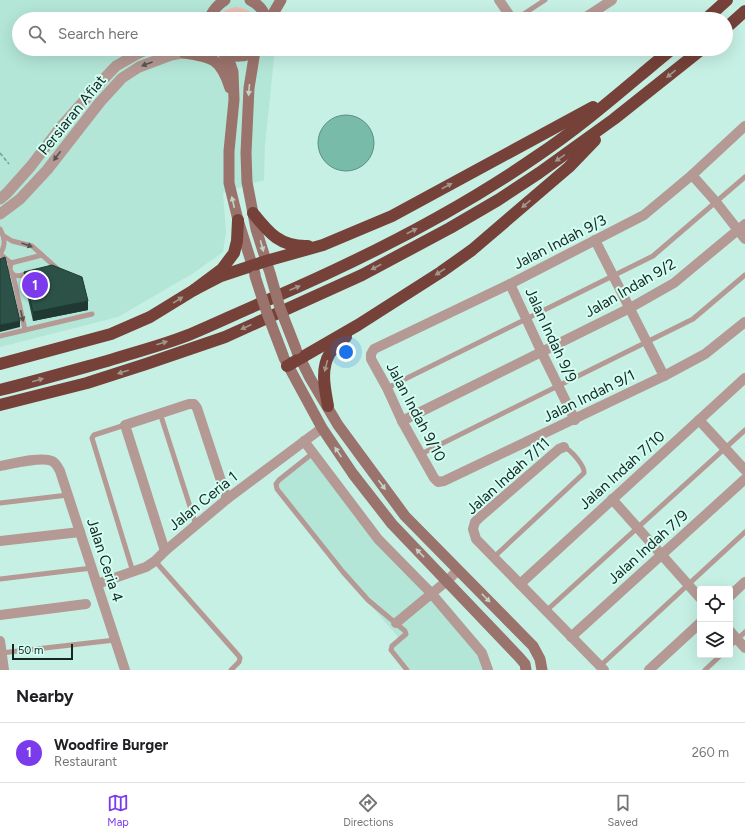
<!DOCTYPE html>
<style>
:root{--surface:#fff;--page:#f6f6f6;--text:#202124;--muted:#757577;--line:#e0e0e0;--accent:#7c3aed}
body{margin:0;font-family:Figtree,sans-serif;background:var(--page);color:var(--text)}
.controls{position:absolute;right:12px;bottom:12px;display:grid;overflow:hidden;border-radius:4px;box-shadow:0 4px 16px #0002}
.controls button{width:36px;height:36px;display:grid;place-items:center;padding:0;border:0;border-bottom:1px solid var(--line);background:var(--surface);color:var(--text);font:20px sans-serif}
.scale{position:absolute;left:12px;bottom:10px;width:61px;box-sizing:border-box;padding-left:4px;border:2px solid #162622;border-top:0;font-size:11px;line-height:14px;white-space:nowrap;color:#162622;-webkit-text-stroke:3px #d3fef1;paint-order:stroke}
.you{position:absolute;left:346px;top:352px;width:14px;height:14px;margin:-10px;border:3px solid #fff;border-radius:50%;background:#1a73e8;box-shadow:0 0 0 6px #1a73e833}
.badge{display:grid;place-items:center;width:26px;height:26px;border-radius:50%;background:var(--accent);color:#fff;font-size:13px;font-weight:700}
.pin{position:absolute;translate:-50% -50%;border:2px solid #fff;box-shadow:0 1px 4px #0006}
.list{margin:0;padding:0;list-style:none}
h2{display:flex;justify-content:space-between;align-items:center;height:52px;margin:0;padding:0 16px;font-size:17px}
h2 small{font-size:13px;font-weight:400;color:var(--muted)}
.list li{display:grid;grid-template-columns:26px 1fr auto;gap:12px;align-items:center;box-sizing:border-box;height:60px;padding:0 16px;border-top:1px solid var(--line)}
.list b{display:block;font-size:15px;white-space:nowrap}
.list p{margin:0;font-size:13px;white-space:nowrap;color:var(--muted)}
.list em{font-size:13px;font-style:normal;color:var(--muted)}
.icon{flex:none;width:22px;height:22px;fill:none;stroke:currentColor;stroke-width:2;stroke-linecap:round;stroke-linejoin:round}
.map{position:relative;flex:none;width:745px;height:670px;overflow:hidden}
.search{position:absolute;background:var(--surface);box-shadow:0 4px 16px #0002;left:12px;right:12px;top:12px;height:44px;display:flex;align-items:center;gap:10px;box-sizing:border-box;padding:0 14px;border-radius:22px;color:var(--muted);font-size:15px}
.sheet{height:112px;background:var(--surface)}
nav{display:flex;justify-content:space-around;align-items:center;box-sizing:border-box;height:56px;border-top:1px solid var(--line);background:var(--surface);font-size:11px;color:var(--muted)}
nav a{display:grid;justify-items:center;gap:2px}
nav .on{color:var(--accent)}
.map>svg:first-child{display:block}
.built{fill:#b3e6d7}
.green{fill:#ebbcb3}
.water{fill:#78bba9;stroke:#5b8e80}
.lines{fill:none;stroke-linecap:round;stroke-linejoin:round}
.path{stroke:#7c9b92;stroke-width:1.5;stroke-dasharray:4 2;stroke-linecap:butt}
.service{stroke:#b49994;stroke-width:5}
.minor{stroke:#b49994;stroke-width:10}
.tertiary{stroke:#b49994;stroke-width:11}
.secondary{stroke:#9a736c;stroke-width:11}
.motorway{stroke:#754139;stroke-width:12}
.secondary-bridge{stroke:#9a736c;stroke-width:11}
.wall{fill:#26473e}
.shaded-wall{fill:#1f3932}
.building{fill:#2c5248;stroke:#1f3932}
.oneway{fill:#555450}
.oneway2{fill:#9f968c}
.oneway3{fill:#c2d4c9}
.labels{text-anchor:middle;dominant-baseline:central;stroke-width:4;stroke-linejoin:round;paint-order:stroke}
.street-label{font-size:15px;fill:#162622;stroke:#d3fef1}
</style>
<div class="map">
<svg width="745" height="670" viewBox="0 0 745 670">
<rect width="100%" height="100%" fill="#c6f0e4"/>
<g class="built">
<path d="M 0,0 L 280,0 L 278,19 L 19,19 L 19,49 L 275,49 L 265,145 L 264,180 L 223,193 L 226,232 L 223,252 L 192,274 L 118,317 L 0,347 Z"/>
<path d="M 314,450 L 380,537 L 490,670 L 405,670 L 389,651 L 399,638 L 367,601 L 276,491 L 278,478 Z"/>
</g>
<path class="green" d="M 236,7 C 245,8 252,11 256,19 L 217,19 C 221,11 227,9 236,7 Z"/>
<circle class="water" cx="346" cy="143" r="28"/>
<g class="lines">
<path class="path" d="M 0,153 L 9,164"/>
<g class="service">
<path d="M 516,19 L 545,0"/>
<path d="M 0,229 C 5,238 6,245 0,254 L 11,263"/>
<path d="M 4,236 L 12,241 L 32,246 L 61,272"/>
<path d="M 11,263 L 10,269 C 13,280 21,275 30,273"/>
<path d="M 11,263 L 42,255"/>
<path d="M 13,275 L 25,330"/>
<path d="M 0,336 L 92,314"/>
<path d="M 387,388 L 653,256 L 745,177"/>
<path d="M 160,413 L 196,525"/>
<path d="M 125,425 L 94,435 L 92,438 L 133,572"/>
<path d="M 313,453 L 279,480 L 276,484 L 277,489 L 343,572 L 368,600 L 405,631 L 406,634 L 392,646 L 391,650 L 407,670"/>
<path d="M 421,454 L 693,319 L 745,275"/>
<path d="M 0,503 L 68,495"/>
<path d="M 494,557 L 584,473 C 585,466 571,450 564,447"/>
<path d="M 155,561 L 238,655 L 240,658 L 239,662 L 231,670"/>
<path d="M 0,579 L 92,568"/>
<path d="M 546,611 L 745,430"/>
<path d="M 730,646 L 745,632"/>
<path d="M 1,653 L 115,640"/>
<path d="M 600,666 L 745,532"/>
<path d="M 705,670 L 721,655"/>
</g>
<g class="minor">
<path d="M 499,0 L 512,19"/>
<path d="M 583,19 L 612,0"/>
<path d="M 745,126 L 692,175 L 644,215 L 510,284 L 374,349 L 371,354 L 371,359 L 387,388 L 402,421 L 434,478 L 438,482 L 444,481 L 664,376 L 705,354 L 745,322"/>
<path d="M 692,175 L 716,202 L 745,239"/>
<path d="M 595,240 L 664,376"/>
<path d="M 510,284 L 542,353 L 575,420"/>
<path d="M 699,420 L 745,470"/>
<path d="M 402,421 L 630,308 L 674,283 L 745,224"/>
<path d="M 304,441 L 378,539 L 431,593 L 482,653 L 488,670"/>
<path d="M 564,447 L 559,449 L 479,518 L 475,522 L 473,529 L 476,539 L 604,670"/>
<path d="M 0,466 C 12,464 41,456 52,461 C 56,463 58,467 60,471 L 125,670"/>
<path d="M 612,499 L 700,598"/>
<path d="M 0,541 L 80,532"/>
<path d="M 165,551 L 125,425 L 189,404 L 194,404 L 197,408 L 227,499"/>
<path d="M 97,584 L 146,567 L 155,561 L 165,551 L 227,499 L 322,428"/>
<path d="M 520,584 L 745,378"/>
<path d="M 730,596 L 745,582"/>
<path d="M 0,615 L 86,604"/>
<path d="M 396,623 L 448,580 L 458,570"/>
<path d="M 730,631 L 745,648"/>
<path d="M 571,637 L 745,479"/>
<path d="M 0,641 L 4,670"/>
<path d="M 649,670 L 700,623"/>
</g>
<g class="tertiary">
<path d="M 0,199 L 7,193 L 31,166 L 60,128 L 98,85 L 116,66 L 137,54 L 148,49"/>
<path d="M 0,214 L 20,199 L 47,170 L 100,102 L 122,78 L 139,67 L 171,55 L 204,49"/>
</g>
<g class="secondary">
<path d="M 250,0 C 258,4 264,10 266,19"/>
<path d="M 209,19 C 213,10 217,5 225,0"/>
<path d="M 270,19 L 281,0"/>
<path d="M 255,51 L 249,88 L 246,153 L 247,182 L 256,229 L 269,270"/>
<path d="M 222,52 C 233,58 247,58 257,49"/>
<path d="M 184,53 C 213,57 221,59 230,88"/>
<path d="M 223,53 L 230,63 L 233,72 L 234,100 L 229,151 L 229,183 L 238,220 L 255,274"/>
<path d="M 297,352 L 310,378 L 338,425 L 405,516 L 533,646 L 540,659 L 542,670"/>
<path d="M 284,358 L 322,428 L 353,474 L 392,524 L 519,657 L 525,664 L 526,670"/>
</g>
<g class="motorway">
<path d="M 706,19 L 727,0"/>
<path d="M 726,28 L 745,11"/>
<path d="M 253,213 C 269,233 280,247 308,246"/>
<path d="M 194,290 L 221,276 L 266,261 L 323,245 L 392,216 L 593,107"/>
<path d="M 0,364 L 111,334 L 150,317 L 194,290 L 222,269 L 234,253 L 237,241 L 238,220"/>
<path d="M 287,366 L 358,325 L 441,272 L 472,250 L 569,167 L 595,140"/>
<path d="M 0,390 C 36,381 71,371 107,361 C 135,352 164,345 191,334 C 217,323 242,311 268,300 C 361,260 453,214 537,156 C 585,124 628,85 672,49"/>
<path d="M 0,405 L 87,383 L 146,364 L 225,337 L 362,275 L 450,228 L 498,200 L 539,173 L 614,119 L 702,49"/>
<path d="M 328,406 C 325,389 320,369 330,353 C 334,348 341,342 346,337"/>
</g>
<g class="secondary-bridge">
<path d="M 270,273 L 280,308 L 296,349"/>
<path d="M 255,276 L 267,313 L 283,355"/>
</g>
</g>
<path class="wall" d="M 24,272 L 88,310 L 33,321 L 24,281 Z"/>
<g class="shaded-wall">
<path d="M 88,301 L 88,310 L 33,321 L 33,312 Z"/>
<path d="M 20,321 L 20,327 L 0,332 L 0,325 Z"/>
</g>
<g class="building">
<path d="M 5,257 L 20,321 L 0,325 L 0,259 Z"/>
<path d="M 52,265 L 82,277 L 88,301 L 33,312 L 24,272 Z"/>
</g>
<defs><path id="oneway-solid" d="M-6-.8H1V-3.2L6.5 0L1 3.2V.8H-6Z"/></defs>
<g class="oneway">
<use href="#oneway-solid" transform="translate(147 64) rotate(160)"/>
<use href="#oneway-solid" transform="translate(57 156) rotate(127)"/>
<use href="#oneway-solid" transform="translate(27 245) rotate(20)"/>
<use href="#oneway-solid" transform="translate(22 316) rotate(77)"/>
</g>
<g class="oneway2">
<use href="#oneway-solid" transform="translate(671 74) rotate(141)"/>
<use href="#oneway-solid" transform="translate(560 158) rotate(145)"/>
<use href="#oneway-solid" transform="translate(447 186) rotate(-28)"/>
<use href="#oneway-solid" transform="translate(526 204) rotate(139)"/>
<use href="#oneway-solid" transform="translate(412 231) rotate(-27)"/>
<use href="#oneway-solid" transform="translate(376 267) rotate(152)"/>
<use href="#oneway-solid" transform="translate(440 272) rotate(147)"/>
<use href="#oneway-solid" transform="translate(295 288) rotate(-23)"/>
<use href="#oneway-solid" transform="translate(178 300) rotate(-32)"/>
<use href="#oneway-solid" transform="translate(246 327) rotate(155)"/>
<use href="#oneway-solid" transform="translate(162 343) rotate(-18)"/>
<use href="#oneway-solid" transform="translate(326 366) rotate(104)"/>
<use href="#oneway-solid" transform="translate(123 372) rotate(163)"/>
<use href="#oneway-solid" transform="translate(38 380) rotate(-16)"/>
</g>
<g class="oneway3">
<use href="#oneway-solid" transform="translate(249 90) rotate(95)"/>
<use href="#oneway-solid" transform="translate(233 202) rotate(-103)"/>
<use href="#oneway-solid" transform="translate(262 246) rotate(74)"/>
<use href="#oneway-solid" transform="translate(338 452) rotate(-124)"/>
<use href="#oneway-solid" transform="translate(382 485) rotate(53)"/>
<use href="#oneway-solid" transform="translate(420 553) rotate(-134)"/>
<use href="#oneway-solid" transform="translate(486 598) rotate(45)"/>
</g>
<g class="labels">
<g class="street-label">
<text transform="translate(72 115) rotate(-51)">Persiaran Afiat</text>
<text transform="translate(560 242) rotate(-27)">Jalan Indah 9/3</text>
<text transform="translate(630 288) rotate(-30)">Jalan Indah 9/2</text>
<text transform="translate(551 335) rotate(65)">Jalan Indah 9/9</text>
<text transform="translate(589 396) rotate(-26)">Jalan Indah 9/1</text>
<text transform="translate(416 412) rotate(62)">Jalan Indah 9/10</text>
<text transform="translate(622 470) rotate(-42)">Jalan Indah 7/10</text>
<text transform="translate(508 476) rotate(-42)">Jalan Indah 7/11</text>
<text transform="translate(203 501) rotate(-39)">Jalan Ceria 1</text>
<text transform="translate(648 547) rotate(-42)">Jalan Indah 7/9</text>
<text transform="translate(105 560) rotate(72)">Jalan Ceria 4</text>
</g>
</g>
</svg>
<div class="controls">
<button><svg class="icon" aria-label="locate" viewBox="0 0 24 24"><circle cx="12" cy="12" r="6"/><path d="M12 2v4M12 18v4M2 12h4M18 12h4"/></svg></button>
<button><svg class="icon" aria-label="layers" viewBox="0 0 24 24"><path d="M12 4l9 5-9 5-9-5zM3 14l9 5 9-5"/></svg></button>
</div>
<div class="scale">50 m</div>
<div class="you"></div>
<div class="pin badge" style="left:35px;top:285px">1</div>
<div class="search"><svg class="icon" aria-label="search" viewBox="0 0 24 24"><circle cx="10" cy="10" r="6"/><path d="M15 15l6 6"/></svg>Search here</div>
</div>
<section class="sheet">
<h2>Nearby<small></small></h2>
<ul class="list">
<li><span class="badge">1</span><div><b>Woodfire Burger</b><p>Restaurant</p></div><em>260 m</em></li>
</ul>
</section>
<nav>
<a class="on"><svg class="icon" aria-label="map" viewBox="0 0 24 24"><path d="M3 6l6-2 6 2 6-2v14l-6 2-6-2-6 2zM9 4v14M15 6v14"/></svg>Map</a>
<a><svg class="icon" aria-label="directions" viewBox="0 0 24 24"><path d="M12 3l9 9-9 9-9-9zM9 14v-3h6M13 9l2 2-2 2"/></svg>Directions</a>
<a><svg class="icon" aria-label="saved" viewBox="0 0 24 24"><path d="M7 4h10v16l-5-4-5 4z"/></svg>Saved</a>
</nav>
